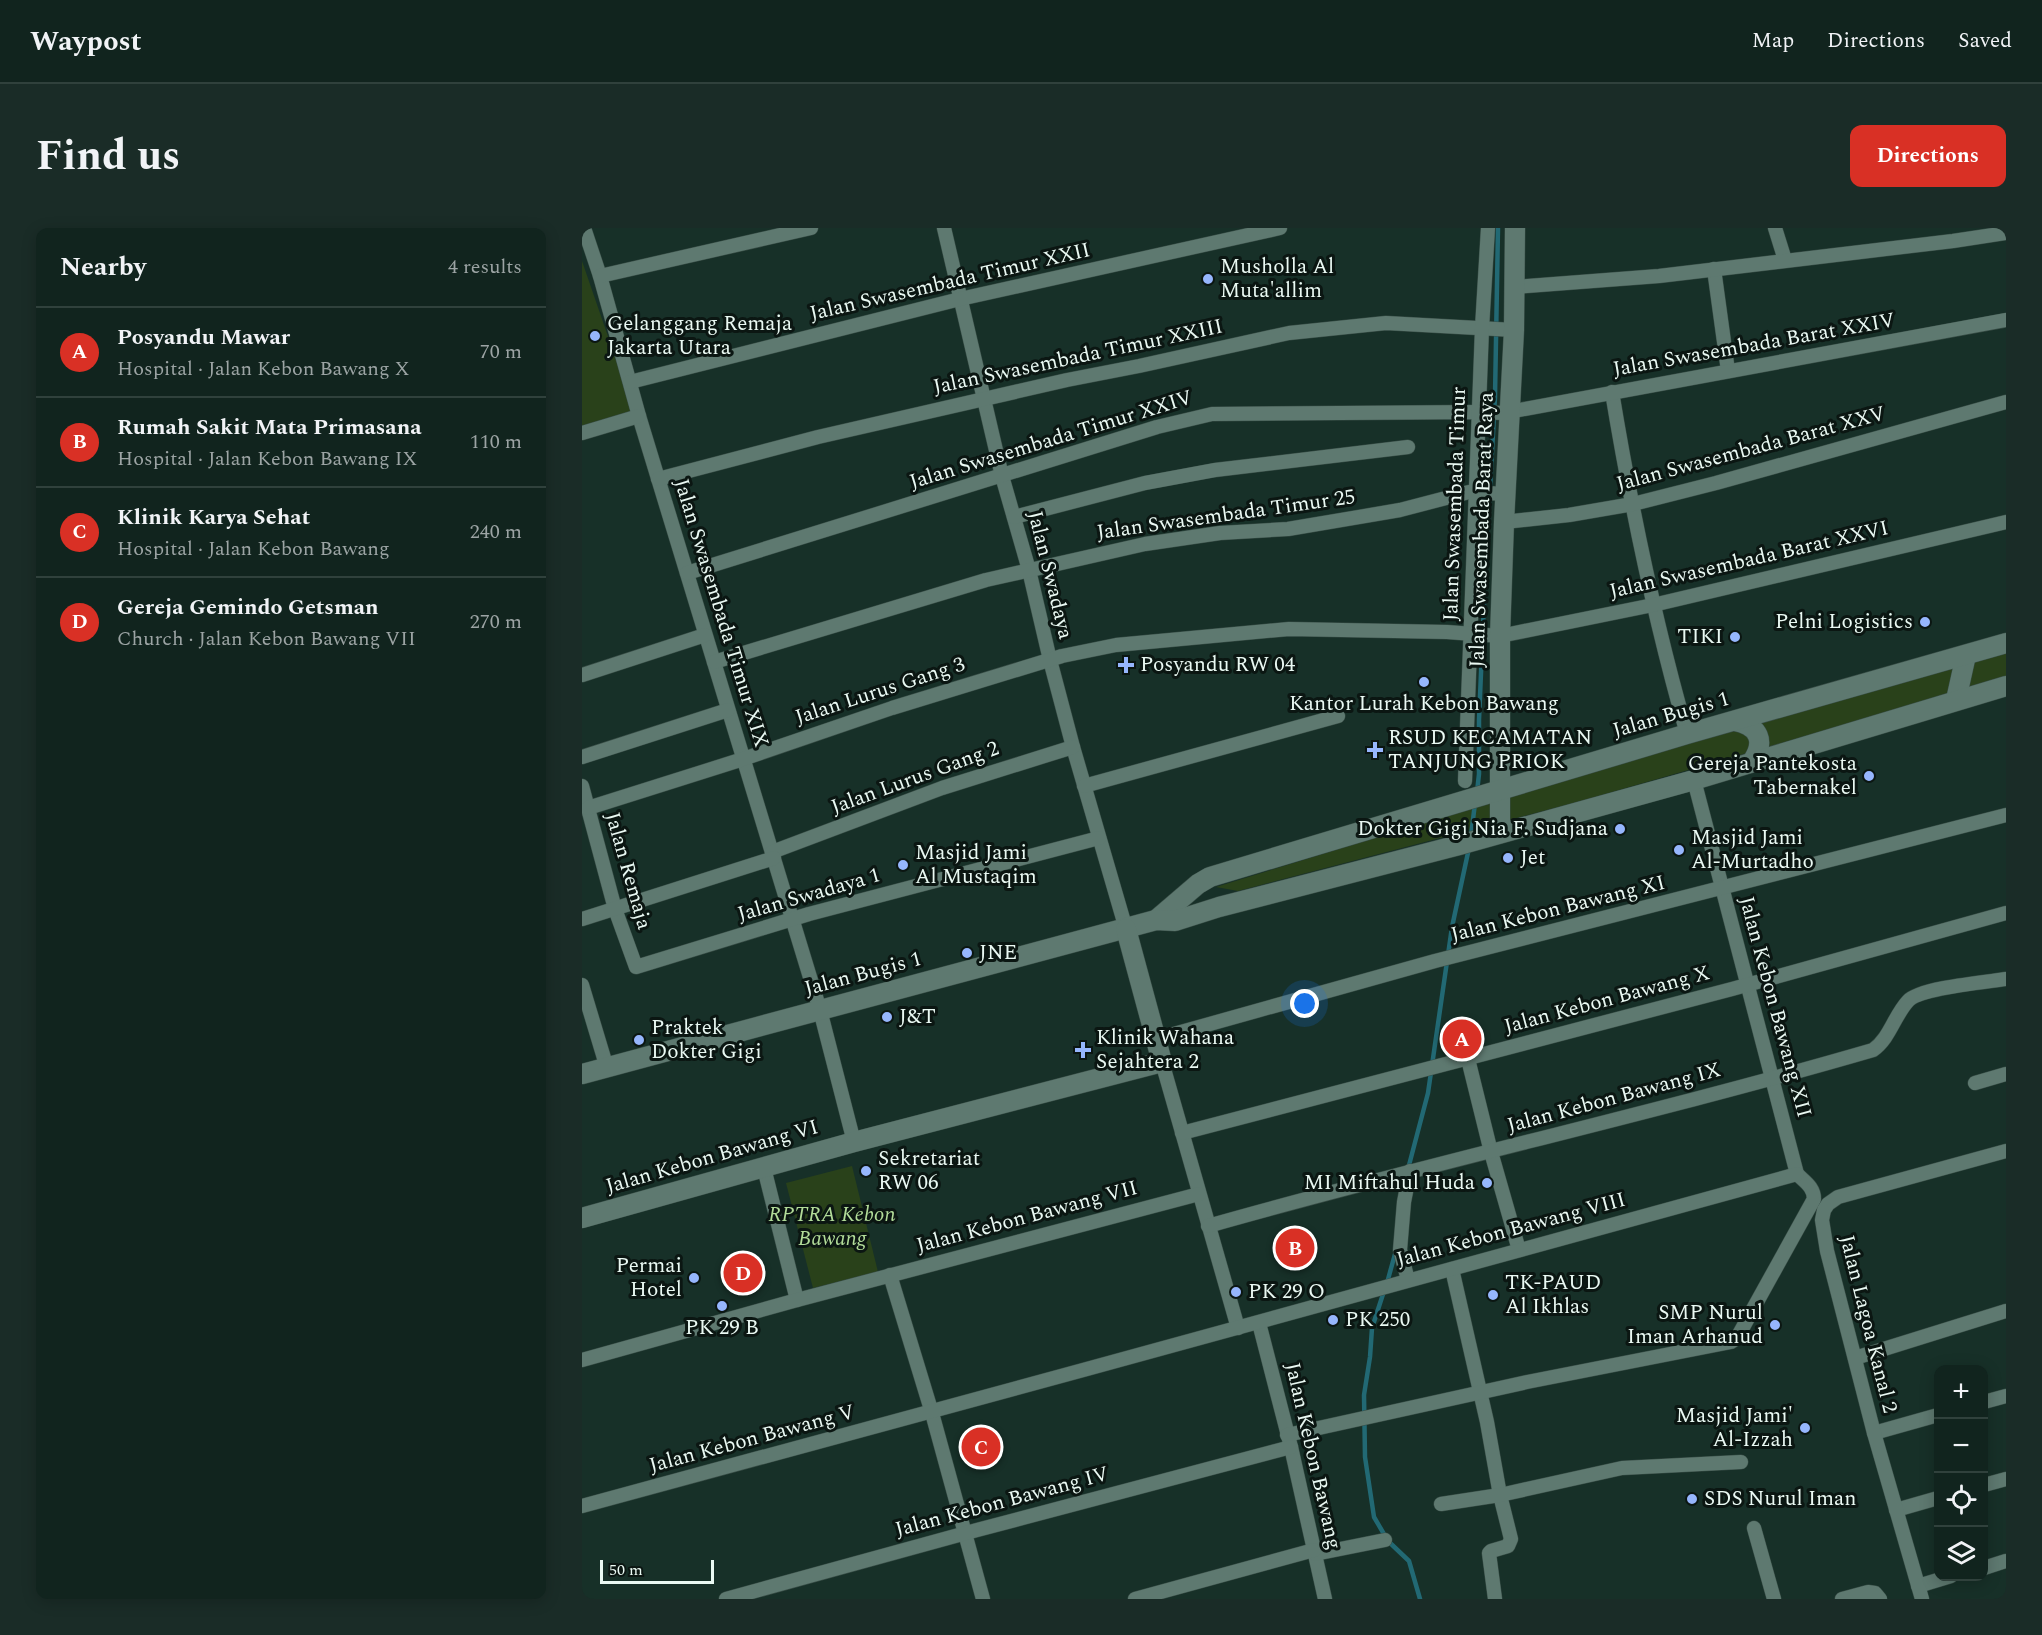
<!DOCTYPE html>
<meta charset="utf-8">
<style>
:root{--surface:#11241e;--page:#1a2c27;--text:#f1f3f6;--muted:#9ca4a4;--line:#30413c;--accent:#d93025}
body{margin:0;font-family:Spectral,serif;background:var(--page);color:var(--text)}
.controls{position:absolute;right:18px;bottom:18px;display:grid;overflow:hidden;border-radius:12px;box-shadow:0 3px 15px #0003}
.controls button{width:54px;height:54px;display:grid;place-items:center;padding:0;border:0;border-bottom:2px solid var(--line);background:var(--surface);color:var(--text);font:30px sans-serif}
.scale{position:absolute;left:18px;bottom:15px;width:114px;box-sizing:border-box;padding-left:6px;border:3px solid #eaf9f3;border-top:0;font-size:16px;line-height:21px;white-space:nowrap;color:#eaf9f3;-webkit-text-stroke:4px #0b1612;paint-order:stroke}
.you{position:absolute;left:723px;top:776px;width:21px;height:21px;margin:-15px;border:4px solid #fff;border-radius:50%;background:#1a73e8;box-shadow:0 0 0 9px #1a73e833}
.badge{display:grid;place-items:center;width:39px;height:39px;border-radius:50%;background:var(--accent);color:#fff;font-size:20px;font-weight:700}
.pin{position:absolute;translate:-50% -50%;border:3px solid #fff;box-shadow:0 2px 6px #0006}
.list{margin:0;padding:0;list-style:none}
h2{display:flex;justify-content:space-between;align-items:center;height:78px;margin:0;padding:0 24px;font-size:26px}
h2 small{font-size:20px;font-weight:400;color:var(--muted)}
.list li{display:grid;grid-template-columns:39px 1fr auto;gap:18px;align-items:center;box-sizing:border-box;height:90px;padding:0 24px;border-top:2px solid var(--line)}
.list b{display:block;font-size:22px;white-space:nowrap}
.list p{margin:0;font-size:20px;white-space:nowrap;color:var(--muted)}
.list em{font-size:20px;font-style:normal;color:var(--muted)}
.icon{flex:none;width:33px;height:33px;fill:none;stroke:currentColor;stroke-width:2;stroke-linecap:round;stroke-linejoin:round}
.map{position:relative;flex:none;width:1424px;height:1371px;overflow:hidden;border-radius:12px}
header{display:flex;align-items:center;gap:36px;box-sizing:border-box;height:84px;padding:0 30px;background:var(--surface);border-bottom:2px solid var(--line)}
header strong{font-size:28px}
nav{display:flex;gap:33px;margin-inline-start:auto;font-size:21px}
.intro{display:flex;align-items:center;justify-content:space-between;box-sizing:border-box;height:144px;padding:0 36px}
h1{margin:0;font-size:42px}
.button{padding:15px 27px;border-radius:12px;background:var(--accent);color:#fff;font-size:21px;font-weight:700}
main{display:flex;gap:36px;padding:0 36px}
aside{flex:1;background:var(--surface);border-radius:12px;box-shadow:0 3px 15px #0003}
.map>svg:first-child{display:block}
.green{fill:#29411a}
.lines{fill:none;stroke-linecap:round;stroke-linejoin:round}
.stream{stroke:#226974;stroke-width:4.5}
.street-casing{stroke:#394e47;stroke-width:15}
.secondary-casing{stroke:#394e47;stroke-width:21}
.street{stroke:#5e7970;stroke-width:14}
.secondary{stroke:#5e7970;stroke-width:20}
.poi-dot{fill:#96b6fd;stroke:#0b1612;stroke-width:2}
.labels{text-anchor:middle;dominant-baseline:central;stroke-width:6;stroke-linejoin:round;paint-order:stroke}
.poi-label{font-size:21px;fill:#eaf9f3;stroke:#0b1612;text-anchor:start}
.street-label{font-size:21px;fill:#eaf9f3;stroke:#0b1612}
.park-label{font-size:21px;font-style:italic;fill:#b2dc99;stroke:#0b1612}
</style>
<header>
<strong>Waypost</strong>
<nav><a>Map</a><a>Directions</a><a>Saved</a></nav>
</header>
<div class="intro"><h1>Find us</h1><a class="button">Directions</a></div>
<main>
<aside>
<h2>Nearby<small>4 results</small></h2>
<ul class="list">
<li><span class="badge">A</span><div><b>Posyandu Mawar</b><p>Hospital · Jalan Kebon Bawang X</p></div><em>70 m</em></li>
<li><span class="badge">B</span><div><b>Rumah Sakit Mata Primasana</b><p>Hospital · Jalan Kebon Bawang IX</p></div><em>110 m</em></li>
<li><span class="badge">C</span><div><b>Klinik Karya Sehat</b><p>Hospital · Jalan Kebon Bawang</p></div><em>240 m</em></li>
<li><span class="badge">D</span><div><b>Gereja Gemindo Getsman</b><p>Church · Jalan Kebon Bawang VII</p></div><em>270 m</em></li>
</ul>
</aside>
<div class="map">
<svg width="1424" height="1371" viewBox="0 0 1424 1371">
<rect width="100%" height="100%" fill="#173028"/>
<g class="green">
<path d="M 0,33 L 52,184 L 0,200 Z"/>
<path d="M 1424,421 L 1424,450 L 1417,452 L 999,573 L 656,663 L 634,659 L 990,549 Z"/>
<path d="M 270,938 L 296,1044 L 231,1060 L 204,955 Z"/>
</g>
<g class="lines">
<g class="stream">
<path d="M 895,564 L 897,546 L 897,492 L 903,351 L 913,169 L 916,0"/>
<path d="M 889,608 L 893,575"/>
<path d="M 826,941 L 846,865 L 870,699 L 887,620"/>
<path d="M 805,1055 L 813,1026"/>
<path d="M 802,1063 L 790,1100 L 788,1129 L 782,1167 L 783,1229 L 792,1289 L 806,1313 L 827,1333 L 838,1371"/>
</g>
<defs>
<g id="street">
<path d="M 2,0 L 18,48 L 57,188 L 238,782 L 272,914"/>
<path d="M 362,0 L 420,248 L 447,342 L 468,432 L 491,519 L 544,701"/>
<path d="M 1193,0 L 1203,32"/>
<path d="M 1132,41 L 1146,143"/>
<path d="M 18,48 L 229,0"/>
<path d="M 933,59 L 1077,48 L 1371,13 L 1424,5"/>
<path d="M 48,154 L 378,71 L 698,0"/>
<path d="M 1030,164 C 1049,279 1073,394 1105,506"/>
<path d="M 0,205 L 57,188"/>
<path d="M 76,251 L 236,209 L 485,152 L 557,138 L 707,105 L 804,95 L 932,102"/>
<path d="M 432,289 L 563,255 L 633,242 L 826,219"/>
<path d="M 922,294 L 987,287 L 1051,276 L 1134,255 L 1424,174"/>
<path d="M 105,345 L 575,199 L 630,186 L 897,184 L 921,185 L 1424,92"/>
<path d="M 132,434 L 404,352 L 563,316 L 638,305 L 706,301 L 818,282 L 887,264 L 923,266"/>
<path d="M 0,447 L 123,407"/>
<path d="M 0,529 L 146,482"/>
<path d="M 1112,552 L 1215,946"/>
<path d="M 883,553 L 900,100 L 906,0"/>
<path d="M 0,558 L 33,681 L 54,739 L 227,686 L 517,610"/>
<path d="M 502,558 L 756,488"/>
<path d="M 6,580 L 158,532 L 310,480 L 480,428 L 534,417 L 707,401 L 865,404 L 918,408 L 1071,377 L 1424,294"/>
<path d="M 190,624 L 360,560 L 491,519"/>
<path d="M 0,691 L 192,630"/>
<path d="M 0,757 L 25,840"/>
<path d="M 574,811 L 853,733 L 1424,587"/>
<path d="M 886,831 L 909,924 L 937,1022"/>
<path d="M 580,834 L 656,1100"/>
<path d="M 1393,855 L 1424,846"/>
<path d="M 600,905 L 1150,761 L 1424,685"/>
<path d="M 182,940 L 215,1072"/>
<path d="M 626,998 C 847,935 1071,886 1291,822 C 1308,810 1312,788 1326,773 C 1337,760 1404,754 1424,751"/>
<path d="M 870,1041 L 905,1194 L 918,1267 L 929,1311 L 926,1318 L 909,1323 L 907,1325 L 913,1371"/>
<path d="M 308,1047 L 350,1185 L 401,1371"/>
<path d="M 826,1052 L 818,1022 L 822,974 L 828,943"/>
<path d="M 677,1095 L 709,1219 L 743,1371"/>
<path d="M 1273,1130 L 1424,1083"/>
<path d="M 0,1132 L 215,1072 L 617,966"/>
<path d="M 1402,1174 L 1424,1168"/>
<path d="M 1292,1205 L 1356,1187"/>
<path d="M 705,1207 L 945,1154 L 1149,1114 L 1155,1110 L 1232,971 C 1232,959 1223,954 1215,946"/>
<path d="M 1402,1257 L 1424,1251"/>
<path d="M 859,1276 L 918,1267 L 1040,1240 L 1159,1234"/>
<path d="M 0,1278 C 406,1170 809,1056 1215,946"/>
<path d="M 1314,1282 L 1356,1270"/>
<path d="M 1172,1300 L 1192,1371"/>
<path d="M 733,1326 L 803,1312"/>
<path d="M 1402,1340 L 1424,1333"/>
<path d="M 1336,1358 L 1369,1348"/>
<path d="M 144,1371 L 395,1302 L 709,1219"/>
<path d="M 553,1371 L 732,1322"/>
<path d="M 1260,1371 L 1286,1364 L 1293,1365 L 1298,1371"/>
<path d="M 1340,1371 L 1292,1205 L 1245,1023 L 1240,992 L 1242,982 L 1246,976 L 1256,969 L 1424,923"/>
</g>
<g id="secondary">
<path d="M 1374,472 L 1384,427"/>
<path d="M 1153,493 C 1177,498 1184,513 1170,534"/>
<path d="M 918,605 L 918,408 L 922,294 L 932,102 L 933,0"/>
<path d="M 574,692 L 616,656 L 628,649 L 1105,506 L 1424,415"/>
<path d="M 0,846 L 574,692 L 593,693 L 637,679 L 877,617 L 1112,552 L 1424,458"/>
<path d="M 0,990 L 272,914 L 580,834 L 544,701"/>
</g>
</defs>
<use href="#street" class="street-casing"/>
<use href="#secondary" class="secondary-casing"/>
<use href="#street" class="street"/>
<use href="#secondary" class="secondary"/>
</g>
<g class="poi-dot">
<circle cx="626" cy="51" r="6"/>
<circle cx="13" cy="108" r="6"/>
<circle cx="1343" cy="394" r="6"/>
<circle cx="1153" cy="409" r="6"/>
<path d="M541 428h6v6h6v6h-6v6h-6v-6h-6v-6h6z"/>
<circle cx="842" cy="454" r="6"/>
<path d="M790 513h6v6h6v6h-6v6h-6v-6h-6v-6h6z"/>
<circle cx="1287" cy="548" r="6"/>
<circle cx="1038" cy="601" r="6"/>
<circle cx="1097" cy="622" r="6"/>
<circle cx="926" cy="630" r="6"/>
<circle cx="321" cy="637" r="6"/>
<circle cx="385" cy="725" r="6"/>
<circle cx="305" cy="789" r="6"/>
<circle cx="57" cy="812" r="6"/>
<path d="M498 813h6v6h6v6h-6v6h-6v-6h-6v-6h6z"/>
<circle cx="284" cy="943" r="6"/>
<circle cx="905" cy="955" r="6"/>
<circle cx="112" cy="1050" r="6"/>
<circle cx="654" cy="1064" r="6"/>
<circle cx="911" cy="1067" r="6"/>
<circle cx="140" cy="1078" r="6"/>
<circle cx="751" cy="1092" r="6"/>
<circle cx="1193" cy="1097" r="6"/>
<circle cx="1223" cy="1200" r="6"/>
<circle cx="1110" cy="1271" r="6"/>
</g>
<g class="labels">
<g class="poi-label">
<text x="638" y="39">Musholla Al<tspan x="638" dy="24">Muta'allim</tspan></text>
<text x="25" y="96">Gelanggang Remaja<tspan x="25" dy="24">Jakarta Utara</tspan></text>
<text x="1331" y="394" text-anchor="end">Pelni Logistics</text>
<text x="1141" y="409" text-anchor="end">TIKI</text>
<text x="558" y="437">Posyandu RW 04</text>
<text x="842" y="476" text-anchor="middle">Kantor Lurah Kebon Bawang</text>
<text x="806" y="510">RSUD KECAMATAN<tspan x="806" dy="24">TANJUNG PRIOK</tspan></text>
<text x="1275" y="536" text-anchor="end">Gereja Pantekosta<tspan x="1275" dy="24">Tabernakel</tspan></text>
<text x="1026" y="601" text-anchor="end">Dokter Gigi Nia F. Sudjana</text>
<text x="1109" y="610">Masjid Jami<tspan x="1109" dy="24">Al-Murtadho</tspan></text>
<text x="333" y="625">Masjid Jami<tspan x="333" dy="24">Al Mustaqim</tspan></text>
<text x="938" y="630">Jet</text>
<text x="397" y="725">JNE</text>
<text x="317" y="789">J&amp;T</text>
<text x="69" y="800">Praktek<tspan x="69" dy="24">Dokter Gigi</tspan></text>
<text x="514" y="810">Klinik Wahana<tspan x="514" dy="24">Sejahtera 2</tspan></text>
<text x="296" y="931">Sekretariat<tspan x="296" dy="24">RW 06</tspan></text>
<text x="893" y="955" text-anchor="end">MI Miftahul Huda</text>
<text x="100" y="1038" text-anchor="end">Permai<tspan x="100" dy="24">Hotel</tspan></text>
<text x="923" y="1055">TK-PAUD<tspan x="923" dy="24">Al Ikhlas</tspan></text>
<text x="666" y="1064">PK 29 O</text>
<text x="1181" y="1085" text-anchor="end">SMP Nurul<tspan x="1181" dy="24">Iman Arhanud</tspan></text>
<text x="763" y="1092">PK 250</text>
<text x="140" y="1100" text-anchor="middle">PK 29 B</text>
<text x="1211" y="1188" text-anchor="end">Masjid Jami'<tspan x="1211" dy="24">Al-Izzah</tspan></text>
<text x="1122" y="1271">SDS Nurul Iman</text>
</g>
<g class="street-label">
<text transform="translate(368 54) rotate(-13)">Jalan Swasembada Timur XXII</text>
<text transform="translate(1172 117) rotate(-10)">Jalan Swasembada Barat XXIV</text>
<text transform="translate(496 129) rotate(-12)">Jalan Swasembada Timur XXIII</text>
<text transform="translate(469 212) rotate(-17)">Jalan Swasembada Timur XXIV</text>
<text transform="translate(1169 221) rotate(-15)">Jalan Swasembada Barat XXV</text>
<text transform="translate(873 276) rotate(-88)">Jalan Swasembada Timur</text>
<text transform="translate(644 287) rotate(-8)">Jalan Swasembada Timur 25</text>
<text transform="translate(900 302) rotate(-88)">Jalan Swasembada Barat Raya</text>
<text transform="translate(1167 332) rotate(-13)">Jalan Swasembada Barat XXVI</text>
<text transform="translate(468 347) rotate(76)">Jalan Swadaya</text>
<text transform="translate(139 385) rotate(73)">Jalan Swasembada Timur XIX</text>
<text transform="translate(298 463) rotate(-18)">Jalan Lurus Gang 3</text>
<text transform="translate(1089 487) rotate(-16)">Jalan Bugis 1</text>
<text transform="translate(333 550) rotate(-20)">Jalan Lurus Gang 2</text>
<text transform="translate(46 643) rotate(74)">Jalan Remaja</text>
<text transform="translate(227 667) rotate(-16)">Jalan Swadaya 1</text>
<text transform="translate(976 681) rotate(-14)">Jalan Kebon Bawang XI</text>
<text transform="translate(281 746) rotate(-15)">Jalan Bugis 1</text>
<text transform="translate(1025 772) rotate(-15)">Jalan Kebon Bawang X</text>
<text transform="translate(1193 779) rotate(75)">Jalan Kebon Bawang XII</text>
<text transform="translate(1032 870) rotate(-15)">Jalan Kebon Bawang IX</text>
<text transform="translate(130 929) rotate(-16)">Jalan Kebon Bawang VI</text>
<text transform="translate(445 989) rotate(-15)">Jalan Kebon Bawang VII</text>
<text transform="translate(929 1002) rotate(-15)">Jalan Kebon Bawang VIII</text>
<text transform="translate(1286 1096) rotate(76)">Jalan Lagoa Kanal 2</text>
<text transform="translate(170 1211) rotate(-15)">Jalan Kebon Bawang V</text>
<text transform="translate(731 1228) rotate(77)">Jalan Kebon Bawang</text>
<text transform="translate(420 1274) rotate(-15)">Jalan Kebon Bawang IV</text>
</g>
<g class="park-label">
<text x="250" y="987">RPTRA Kebon<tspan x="250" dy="24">Bawang</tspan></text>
</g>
</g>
</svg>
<div class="controls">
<button>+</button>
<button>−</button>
<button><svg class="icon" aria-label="locate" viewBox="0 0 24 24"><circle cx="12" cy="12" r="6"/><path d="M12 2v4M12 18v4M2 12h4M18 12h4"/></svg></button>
<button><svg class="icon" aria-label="layers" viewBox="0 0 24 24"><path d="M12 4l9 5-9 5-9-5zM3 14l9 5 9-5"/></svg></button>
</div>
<div class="scale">50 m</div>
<div class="you"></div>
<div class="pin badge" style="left:880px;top:811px">A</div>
<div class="pin badge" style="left:713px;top:1020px">B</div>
<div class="pin badge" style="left:399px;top:1219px">C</div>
<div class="pin badge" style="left:161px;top:1045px">D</div>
</div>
</main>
